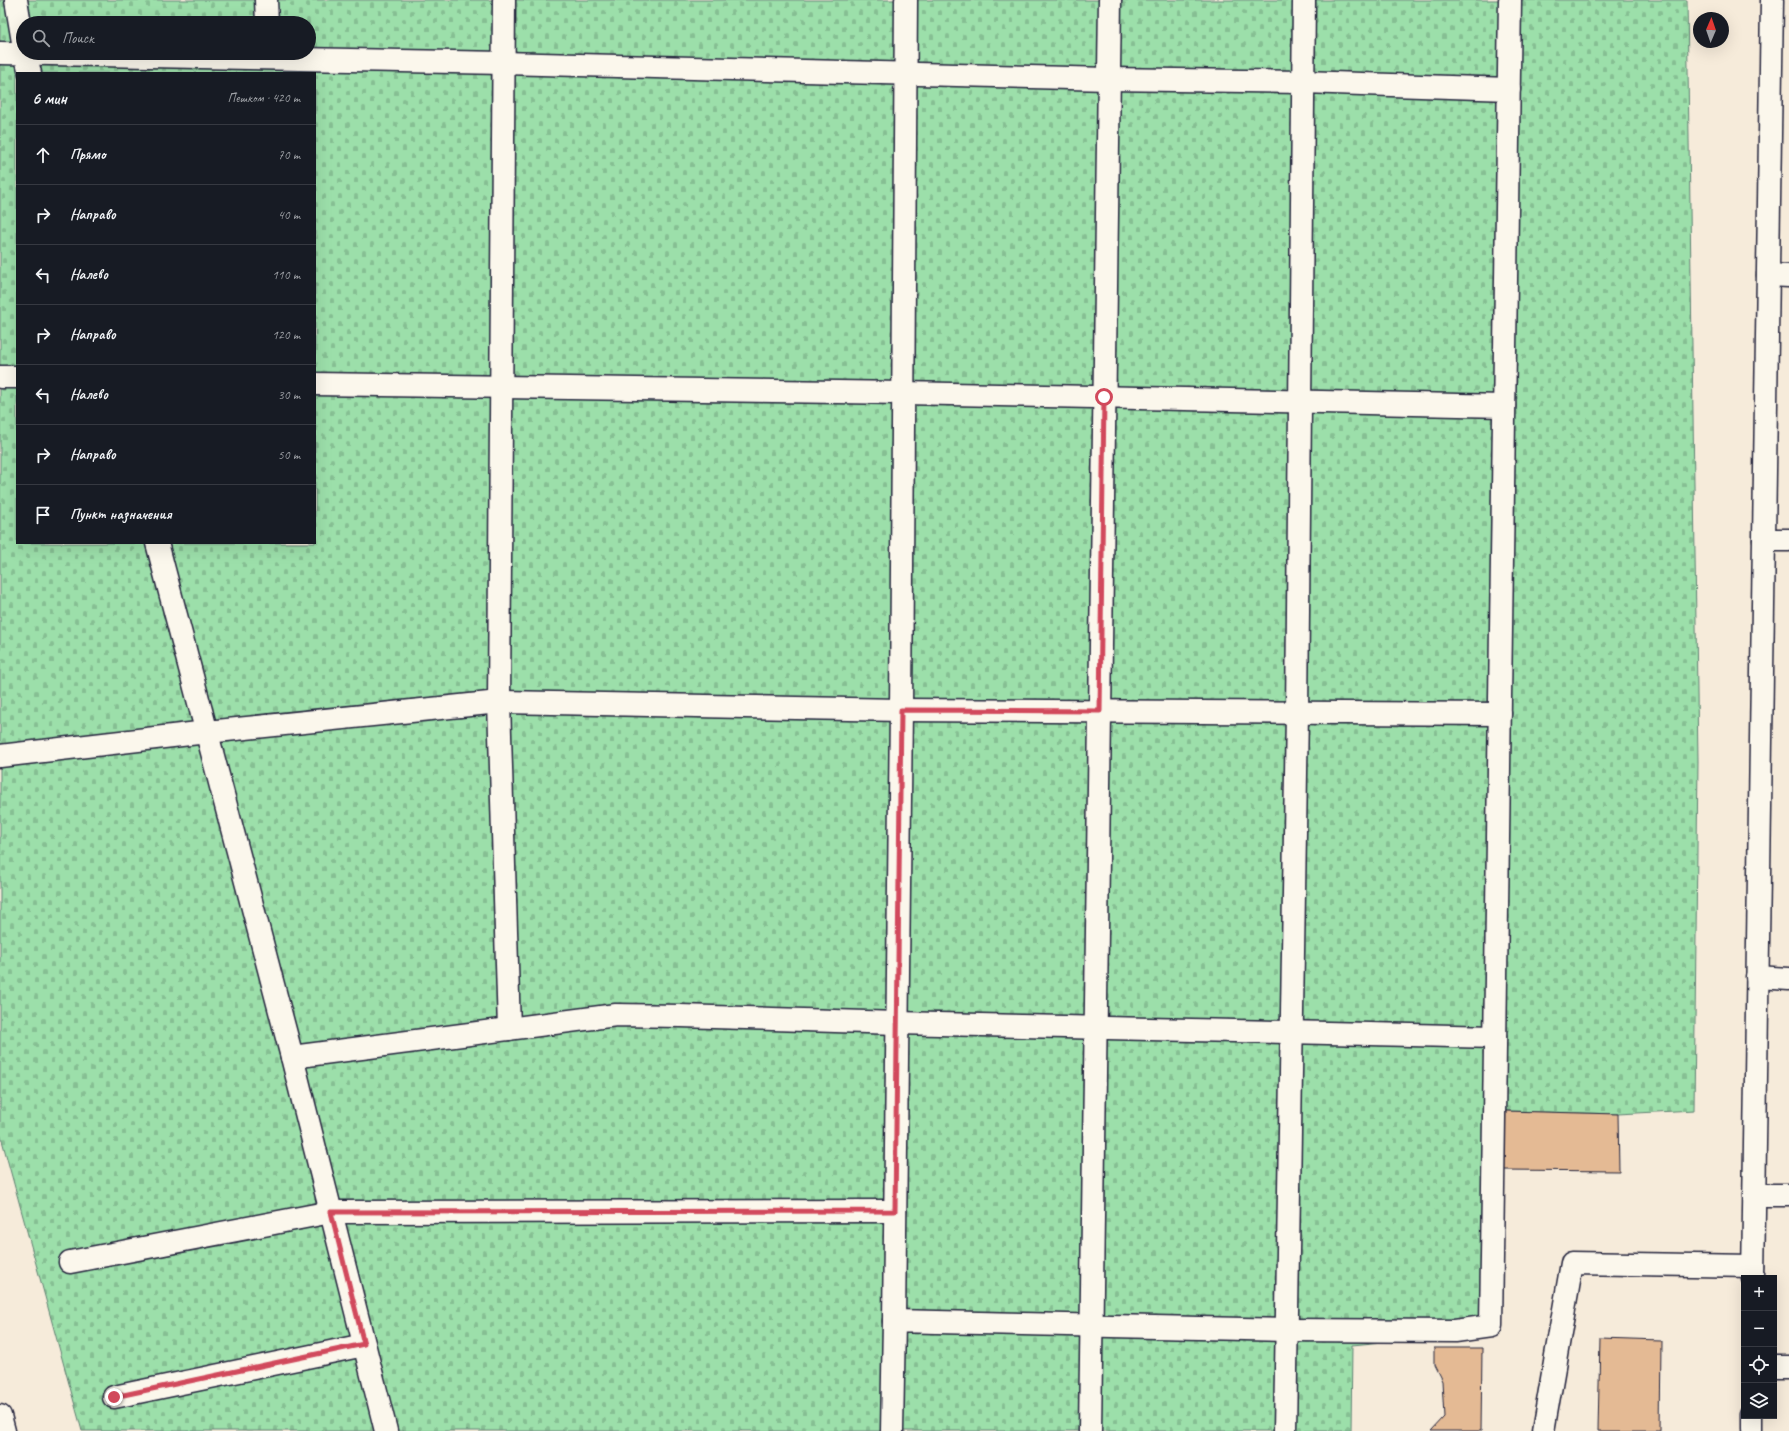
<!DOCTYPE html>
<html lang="ru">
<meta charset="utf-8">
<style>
:root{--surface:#171b24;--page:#242831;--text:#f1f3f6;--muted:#9ea1a6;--line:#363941}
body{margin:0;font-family:Caveat,sans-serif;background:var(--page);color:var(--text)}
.controls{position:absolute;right:12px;bottom:12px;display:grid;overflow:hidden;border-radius:0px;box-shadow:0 4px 16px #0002}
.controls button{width:36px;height:36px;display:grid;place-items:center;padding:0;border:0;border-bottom:1px solid var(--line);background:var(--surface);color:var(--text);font:20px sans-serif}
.compass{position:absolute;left:1693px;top:12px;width:36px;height:36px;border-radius:50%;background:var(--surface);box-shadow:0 4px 16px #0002;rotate:2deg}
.stop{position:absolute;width:12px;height:12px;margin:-9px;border:3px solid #d1495b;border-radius:50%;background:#fff}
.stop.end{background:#d1495b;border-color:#fff;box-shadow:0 1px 4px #0008}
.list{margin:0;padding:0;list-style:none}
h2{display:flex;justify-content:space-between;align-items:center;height:52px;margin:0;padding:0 16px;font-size:17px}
h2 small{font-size:13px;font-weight:400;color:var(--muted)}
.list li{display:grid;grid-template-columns:26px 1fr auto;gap:12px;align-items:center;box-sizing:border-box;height:60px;padding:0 16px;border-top:1px solid var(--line)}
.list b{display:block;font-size:15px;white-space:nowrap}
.list em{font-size:13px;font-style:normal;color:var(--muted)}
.icon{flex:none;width:22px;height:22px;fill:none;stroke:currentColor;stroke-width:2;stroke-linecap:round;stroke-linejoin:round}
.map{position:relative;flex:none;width:1789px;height:1431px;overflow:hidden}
.search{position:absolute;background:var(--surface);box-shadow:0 4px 16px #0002;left:16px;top:16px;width:300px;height:44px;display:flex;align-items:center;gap:10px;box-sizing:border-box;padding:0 14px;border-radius:22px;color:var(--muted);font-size:15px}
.panel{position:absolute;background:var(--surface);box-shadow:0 4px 16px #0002;left:16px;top:72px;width:300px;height:472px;border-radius:0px}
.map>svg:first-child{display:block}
.cemetery{fill:url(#cemetery-stones);stroke:#5f8072;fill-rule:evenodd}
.building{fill:#e4ba94;stroke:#22223b}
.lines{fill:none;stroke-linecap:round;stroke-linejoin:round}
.minor-casing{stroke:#22223b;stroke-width:25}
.major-casing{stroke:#22223b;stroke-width:25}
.minor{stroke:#fbf7ec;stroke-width:22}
.major{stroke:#fbf7ec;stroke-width:22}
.route{stroke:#d1495b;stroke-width:5}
</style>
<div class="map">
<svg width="1789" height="1431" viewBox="0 0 1789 1431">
<defs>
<pattern id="cemetery-stones" width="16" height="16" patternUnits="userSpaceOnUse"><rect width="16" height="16" fill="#9cdfaa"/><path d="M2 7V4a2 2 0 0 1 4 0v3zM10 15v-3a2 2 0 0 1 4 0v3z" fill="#86bf93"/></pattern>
</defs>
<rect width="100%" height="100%" fill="#f6ebda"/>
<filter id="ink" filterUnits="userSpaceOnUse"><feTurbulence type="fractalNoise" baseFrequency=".025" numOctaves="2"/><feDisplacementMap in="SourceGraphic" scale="8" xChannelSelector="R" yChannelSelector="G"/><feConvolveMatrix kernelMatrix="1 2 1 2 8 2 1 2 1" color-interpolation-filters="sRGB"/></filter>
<g filter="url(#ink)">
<path class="cemetery" d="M 0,0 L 1687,0 L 1698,761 L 1694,1110 L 1618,1114 L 1505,1111 L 1501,1331 L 1352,1345 L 1351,1431 L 82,1431 L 0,1133 ZM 23,23 L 309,23 L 309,53 L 23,53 ZM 17,73 L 315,73 L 315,543 L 17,543 Z"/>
<g class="building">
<path d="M 1505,1111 L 1618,1114 L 1619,1171 L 1504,1170 Z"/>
<path d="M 1600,1338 L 1661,1340 L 1660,1431 L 1598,1431 Z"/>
<path d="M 1434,1348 L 1482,1348 L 1481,1431 L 1431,1431 L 1444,1417 L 1442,1381 L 1434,1365 Z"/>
</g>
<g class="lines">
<defs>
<g id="minor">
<path d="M 16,0 L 23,42"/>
<path d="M 266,0 L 267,23"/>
<path d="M 504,0 L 499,702 L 509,1029"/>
<path d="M 0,53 L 503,63 L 1108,79 L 1303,82 L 1509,89"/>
<path d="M 25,53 L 30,73"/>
<path d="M 1768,275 L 1789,276"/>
<path d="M 0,377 L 17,377"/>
<path d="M 315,384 L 903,393 L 1504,406"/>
<path d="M 1764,540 L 1789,540"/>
<path d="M 157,543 L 292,1057 L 386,1431"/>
<path d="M 0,756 L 207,732 L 499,702 L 901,710 L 1500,714"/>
<path d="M 1757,977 L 1789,979"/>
<path d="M 292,1057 L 616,1015 L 681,1016 L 897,1023 L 1495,1037"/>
<path d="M 1754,1195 L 1789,1195"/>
<path d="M 70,1262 L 331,1212 L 895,1211"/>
<path d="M 894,1321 L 901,710 L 906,0"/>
<path d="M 1774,1367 L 1789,1367"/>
<path d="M 114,1397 L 364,1345"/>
<path d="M 892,1431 L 894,1321 L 1287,1330 L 1455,1331 L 1491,1326 L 1510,0"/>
<path d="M 1090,1431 L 1110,0"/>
<path d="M 1285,1431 L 1297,713 L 1304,0"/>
<path d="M 1543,1431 L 1572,1263 L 1753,1266"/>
</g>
<g id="major">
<path d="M 1753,1278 L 1772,0"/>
<path d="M 0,1416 L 4,1431"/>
<path d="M 1750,1431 L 1750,1416"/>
</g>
</defs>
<use href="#minor" class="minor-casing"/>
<use href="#major" class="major-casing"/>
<use href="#minor" class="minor"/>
<use href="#major" class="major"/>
</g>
</g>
<g class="lines" filter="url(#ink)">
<path class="route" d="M 114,1397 L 364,1344 L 331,1212 L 895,1211 L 901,710 L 1100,711 L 1104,397"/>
</g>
</svg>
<div class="controls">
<button>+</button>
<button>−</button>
<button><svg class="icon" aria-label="locate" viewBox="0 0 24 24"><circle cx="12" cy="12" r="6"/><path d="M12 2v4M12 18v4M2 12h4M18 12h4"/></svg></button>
<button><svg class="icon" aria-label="layers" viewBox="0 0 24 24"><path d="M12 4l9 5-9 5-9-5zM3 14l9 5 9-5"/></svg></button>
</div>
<svg class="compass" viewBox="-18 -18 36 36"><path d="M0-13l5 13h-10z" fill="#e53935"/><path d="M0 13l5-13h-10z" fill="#9ea1a6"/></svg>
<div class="stop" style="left:1104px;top:397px"></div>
<div class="stop end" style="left:114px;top:1397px"></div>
<div class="search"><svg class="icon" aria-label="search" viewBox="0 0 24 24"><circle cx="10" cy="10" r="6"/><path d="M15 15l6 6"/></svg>Поиск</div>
<section class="panel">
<h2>6 мин<small>Пешком · 420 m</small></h2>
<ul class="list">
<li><svg class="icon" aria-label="ahead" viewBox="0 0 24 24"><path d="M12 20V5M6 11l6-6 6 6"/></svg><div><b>Прямо</b></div><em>70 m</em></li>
<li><svg class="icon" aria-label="right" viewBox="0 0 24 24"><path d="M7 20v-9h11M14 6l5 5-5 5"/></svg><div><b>Направо</b></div><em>40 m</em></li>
<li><svg class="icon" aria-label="left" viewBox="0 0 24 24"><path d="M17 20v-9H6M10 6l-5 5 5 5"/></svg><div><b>Налево</b></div><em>110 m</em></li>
<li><svg class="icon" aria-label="right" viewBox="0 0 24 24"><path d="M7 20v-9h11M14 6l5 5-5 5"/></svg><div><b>Направо</b></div><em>120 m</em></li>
<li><svg class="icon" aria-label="left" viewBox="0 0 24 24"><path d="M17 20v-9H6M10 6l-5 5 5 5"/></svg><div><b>Налево</b></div><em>30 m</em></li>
<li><svg class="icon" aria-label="right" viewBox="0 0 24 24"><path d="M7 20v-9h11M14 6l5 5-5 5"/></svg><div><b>Направо</b></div><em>50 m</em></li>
<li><svg class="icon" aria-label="arrive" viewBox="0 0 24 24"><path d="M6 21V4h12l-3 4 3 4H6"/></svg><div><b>Пункт назначения</b></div></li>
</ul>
</section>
</div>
